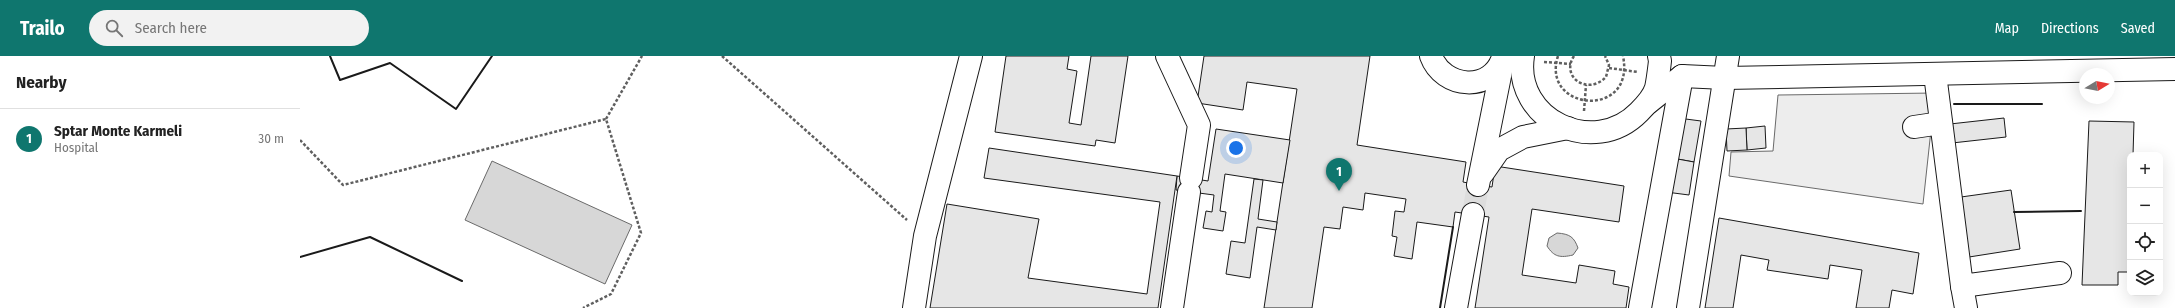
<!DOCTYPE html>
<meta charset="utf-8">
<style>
:root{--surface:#fff;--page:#f2f2f2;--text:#222;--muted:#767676;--line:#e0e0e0;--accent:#0f766e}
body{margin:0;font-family:"Fira Sans Condensed",sans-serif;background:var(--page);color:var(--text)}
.controls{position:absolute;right:12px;bottom:12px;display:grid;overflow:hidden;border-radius:8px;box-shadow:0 4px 16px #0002}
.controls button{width:36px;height:36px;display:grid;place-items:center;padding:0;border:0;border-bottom:1px solid var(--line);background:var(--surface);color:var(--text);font:20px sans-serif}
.compass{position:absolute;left:1779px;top:12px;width:36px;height:36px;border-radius:50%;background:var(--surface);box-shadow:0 4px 16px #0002;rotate:80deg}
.you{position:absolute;left:936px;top:92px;width:14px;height:14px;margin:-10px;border:3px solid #fff;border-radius:50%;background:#1a73e8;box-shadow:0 0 0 6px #1a73e833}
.badge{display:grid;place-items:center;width:26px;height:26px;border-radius:50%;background:var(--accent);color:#fff;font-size:13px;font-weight:700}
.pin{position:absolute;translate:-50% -33px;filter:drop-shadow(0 1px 2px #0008)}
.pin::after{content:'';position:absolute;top:21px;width:14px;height:12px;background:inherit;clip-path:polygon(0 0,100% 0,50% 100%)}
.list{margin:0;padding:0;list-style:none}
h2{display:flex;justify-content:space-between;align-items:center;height:52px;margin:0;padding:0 16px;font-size:17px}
h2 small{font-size:13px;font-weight:400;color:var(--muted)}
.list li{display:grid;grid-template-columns:26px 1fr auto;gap:12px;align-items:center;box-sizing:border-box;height:60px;padding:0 16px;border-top:1px solid var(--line)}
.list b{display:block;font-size:15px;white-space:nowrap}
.list p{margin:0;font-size:13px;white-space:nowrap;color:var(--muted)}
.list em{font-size:13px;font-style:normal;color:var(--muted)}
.icon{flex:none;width:22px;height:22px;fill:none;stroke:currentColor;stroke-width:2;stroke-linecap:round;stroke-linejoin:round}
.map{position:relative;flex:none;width:1875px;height:252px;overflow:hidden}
header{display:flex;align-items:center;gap:24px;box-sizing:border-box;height:56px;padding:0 20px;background:var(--accent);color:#fff}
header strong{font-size:19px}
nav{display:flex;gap:22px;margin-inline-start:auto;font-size:14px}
.search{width:280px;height:36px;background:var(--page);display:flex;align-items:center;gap:10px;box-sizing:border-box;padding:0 14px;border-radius:22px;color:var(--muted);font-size:15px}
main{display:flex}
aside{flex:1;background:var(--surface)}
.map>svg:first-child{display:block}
.built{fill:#ededed;stroke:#6a6a6a}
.water{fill:#d7d7d7;stroke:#6a6a6a}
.building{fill:#e6e6e6;stroke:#1a1a1a}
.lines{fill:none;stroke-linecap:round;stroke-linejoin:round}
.minor-tunnel{stroke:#ddd;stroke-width:22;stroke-dasharray:22 11;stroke-linecap:butt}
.minor-casing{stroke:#1a1a1a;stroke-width:24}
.path{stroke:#5f5f5f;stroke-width:2.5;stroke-dasharray:3 2;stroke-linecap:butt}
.minor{stroke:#fff;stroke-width:22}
.wall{stroke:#1a1a1a;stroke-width:2}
</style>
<header>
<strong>Trailo</strong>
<div class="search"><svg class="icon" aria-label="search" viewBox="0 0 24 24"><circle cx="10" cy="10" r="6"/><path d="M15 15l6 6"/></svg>Search here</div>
<nav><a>Map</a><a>Directions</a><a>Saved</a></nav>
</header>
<main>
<aside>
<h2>Nearby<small></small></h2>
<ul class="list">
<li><span class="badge">1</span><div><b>Sptar Monte Karmeli</b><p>Hospital</p></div><em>30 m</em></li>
</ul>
</aside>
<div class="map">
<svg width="1875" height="252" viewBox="0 0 1875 252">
<rect width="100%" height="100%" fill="#fff"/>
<path class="built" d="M 1635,37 L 1623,148 L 1429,120 L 1431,96 L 1473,95 L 1478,39 Z"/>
<g class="water">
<path d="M 192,105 L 332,169 L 305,228 L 165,164 Z"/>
<path d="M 1257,177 C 1270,178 1274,181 1278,192 L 1273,199 C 1260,202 1254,201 1247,190 L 1249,182 Z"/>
</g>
<g class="building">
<path d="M 706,0 L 769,0 L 767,13 L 777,15 L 769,67 L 781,69 L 791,0 L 828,0 L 815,87 L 796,84 L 795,90 L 695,76 Z"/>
<path d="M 904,0 L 1070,0 L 1057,89 L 1166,106 L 1163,126 L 1178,129 L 1192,131 L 1195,110 L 1324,130 L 1319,166 L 1232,153 L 1222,219 L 1276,227 L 1279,209 L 1315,215 L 1313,228 L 1329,231 L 1326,252 L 1175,252 L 1189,161 L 1155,156 L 1153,171 L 1117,166 L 1112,203 L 1094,200 L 1097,181 L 1092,180 L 1095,155 L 1104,156 L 1106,143 L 1065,137 L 1063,154 L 1043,151 L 1040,173 L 1024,171 L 1012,252 L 964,252 L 997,33 L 947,26 L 943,54 L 897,47 Z"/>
<path d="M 1378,62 L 1401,65 L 1394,106 L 1372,102 Z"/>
<path d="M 1704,62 L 1706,81 L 1652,87 L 1650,68 Z"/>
<path d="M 1789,65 L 1834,66 L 1833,99 L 1830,99 L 1830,216 L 1818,216 L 1818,229 L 1782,229 Z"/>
<path d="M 1465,70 L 1466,92 L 1447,94 L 1446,72 Z"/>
<path d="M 1446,72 L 1447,94 L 1427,95 L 1426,73 Z"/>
<path d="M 916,73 L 990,84 L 983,127 L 925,118 L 920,155 L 926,156 L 923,175 L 903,172 L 906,155 L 912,156 L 914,139 L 876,134 L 877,120 L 908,125 Z"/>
<path d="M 689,92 L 877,120 L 858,252 L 630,252 L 647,148 L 739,163 L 728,222 L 847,238 L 860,146 L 684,122 Z"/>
<path d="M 1372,102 L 1394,106 L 1389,139 L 1366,136 Z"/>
<path d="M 954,123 L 963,124 L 958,163 L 977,166 L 976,174 L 957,171 L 950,222 L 926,218 L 931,185 L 945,187 Z"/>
<path d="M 1711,134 L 1720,193 L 1669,201 L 1661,141 Z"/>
<path d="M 1419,162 L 1619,197 L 1613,238 L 1592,234 L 1589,252 L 1556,252 L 1562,214 L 1530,209 L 1528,223 L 1467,214 L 1469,204 L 1441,199 L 1433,252 L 1405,252 Z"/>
</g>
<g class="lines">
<path class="minor-tunnel" d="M 1173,158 L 1178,129"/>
<defs>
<g id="minor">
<path d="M 867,0 L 899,69 L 891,122"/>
<path d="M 1131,0 C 1143,33 1192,37 1203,1"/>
<path d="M 1223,0 C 1213,64 1294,102 1339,56 C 1346,49 1353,42 1356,32 C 1358,23 1359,13 1360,5 L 1359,0"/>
<path d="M 1635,18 L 1662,230 L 1760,217"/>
<path d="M 1348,47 L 1382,20 L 1425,22 L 1875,13"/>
<path d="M 1614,71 L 1641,67"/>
<path d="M 1183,117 L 1199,94 L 1223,81 L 1268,72"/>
<path d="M 1178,129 L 1204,0"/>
<path d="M 1662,230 L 1666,252"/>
<path d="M 614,252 L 625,180 L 671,0"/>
<path d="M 872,252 L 889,136"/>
<path d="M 1156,252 L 1173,158"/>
<path d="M 1340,252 L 1382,20"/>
<path d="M 1388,252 L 1428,0"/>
</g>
</defs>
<use href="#minor" class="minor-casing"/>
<g class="path">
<path d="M 422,0 L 607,164"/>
<path d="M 1258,0 C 1240,55 1336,64 1323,0"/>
<path d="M 1274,0 C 1260,21 1288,40 1306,21 L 1309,9 L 1305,0"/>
<path d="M 1244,6 L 1271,8"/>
<path d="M 1309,12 L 1338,16"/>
<path d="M 1284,55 L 1286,29"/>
<path d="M 306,63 L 342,0"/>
<path d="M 0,84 L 43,129 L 306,63 L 341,177 L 311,238 L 283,252"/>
</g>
<use href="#minor" class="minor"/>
<g class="wall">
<path d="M 30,0 L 40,24 L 90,7 L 156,53 L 192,0"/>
<path d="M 1654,48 L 1742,48"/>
<path d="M 1714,156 L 1781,155"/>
<path d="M 0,201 L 70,181 L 162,225"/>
<path d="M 1140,252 L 1153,171"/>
</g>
</g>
</svg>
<div class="controls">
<button>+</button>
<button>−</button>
<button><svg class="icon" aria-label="locate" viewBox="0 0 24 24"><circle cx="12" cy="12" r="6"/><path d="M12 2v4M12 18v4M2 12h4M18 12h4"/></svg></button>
<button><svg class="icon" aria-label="layers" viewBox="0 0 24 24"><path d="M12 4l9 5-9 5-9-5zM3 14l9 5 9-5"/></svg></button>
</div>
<svg class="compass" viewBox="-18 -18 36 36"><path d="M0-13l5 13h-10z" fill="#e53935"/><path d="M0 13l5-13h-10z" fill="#767676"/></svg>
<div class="you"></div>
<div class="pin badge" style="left:1039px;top:135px">1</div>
</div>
</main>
